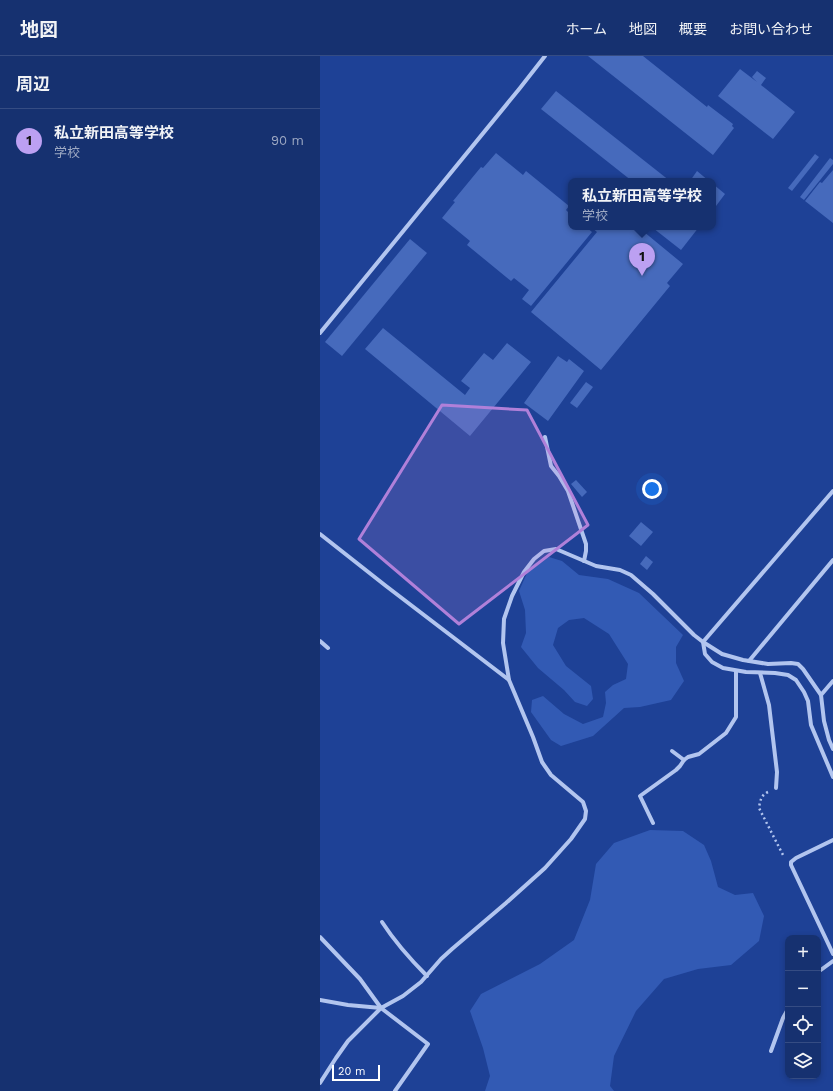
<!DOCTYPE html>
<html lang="ja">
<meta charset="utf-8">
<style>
:root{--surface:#163170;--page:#233d78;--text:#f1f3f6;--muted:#9ea9c3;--line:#354c83;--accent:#bca0f2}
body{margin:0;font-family:"Work Sans","Noto Sans JP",sans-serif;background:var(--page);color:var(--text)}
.controls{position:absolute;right:12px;bottom:12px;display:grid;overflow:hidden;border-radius:8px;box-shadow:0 2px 6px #0003}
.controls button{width:36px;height:36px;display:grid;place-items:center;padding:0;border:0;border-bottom:1px solid var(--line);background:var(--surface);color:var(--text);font:20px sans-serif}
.scale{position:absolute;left:12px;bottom:10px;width:48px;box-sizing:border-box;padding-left:4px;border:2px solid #fff;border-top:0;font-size:11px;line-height:14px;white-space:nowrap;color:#fff;-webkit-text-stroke:3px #1e4196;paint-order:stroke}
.you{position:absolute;left:332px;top:433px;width:14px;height:14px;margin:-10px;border:3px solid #fff;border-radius:50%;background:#1a73e8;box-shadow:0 0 0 6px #1a73e833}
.badge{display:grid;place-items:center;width:26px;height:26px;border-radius:50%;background:var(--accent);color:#111;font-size:13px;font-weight:700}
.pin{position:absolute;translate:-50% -33px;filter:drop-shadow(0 1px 2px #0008)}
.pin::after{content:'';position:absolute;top:21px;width:14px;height:12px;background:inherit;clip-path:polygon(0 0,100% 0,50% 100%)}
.popup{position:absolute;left:248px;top:122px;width:148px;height:52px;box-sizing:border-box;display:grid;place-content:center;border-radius:8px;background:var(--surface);filter:drop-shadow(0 1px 3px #0005);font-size:13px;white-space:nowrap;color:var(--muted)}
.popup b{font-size:15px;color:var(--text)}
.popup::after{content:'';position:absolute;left:50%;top:100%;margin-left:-8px;border:8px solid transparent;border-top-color:var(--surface)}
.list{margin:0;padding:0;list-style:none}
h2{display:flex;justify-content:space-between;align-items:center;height:52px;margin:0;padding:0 16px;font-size:17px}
h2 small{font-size:13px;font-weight:400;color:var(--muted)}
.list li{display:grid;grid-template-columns:26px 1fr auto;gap:12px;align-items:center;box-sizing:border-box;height:64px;padding:0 16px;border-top:1px solid var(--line)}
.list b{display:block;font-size:15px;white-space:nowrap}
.list p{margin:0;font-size:13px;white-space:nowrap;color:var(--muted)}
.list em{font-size:13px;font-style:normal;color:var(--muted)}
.icon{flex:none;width:22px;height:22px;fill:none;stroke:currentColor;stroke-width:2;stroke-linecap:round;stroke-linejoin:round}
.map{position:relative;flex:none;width:513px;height:1035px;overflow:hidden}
header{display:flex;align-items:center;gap:24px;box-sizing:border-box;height:56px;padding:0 20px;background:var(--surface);border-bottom:1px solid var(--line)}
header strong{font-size:19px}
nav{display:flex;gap:22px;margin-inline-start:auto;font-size:14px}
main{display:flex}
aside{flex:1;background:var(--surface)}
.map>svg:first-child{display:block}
.green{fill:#325ab4}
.building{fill:#466abc}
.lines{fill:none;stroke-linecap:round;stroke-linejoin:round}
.path{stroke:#b2c5ef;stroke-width:2.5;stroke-dasharray:2 3;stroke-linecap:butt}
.minor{stroke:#b2c5ef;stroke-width:4}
.marked{fill:#b080d9;fill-opacity:0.2;stroke:#b080d9;stroke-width:3;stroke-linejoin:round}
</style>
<header>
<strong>地図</strong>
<nav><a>ホーム</a><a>地図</a><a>概要</a><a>お問い合わせ</a></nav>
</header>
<main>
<aside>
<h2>周辺<small></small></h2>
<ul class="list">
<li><span class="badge">1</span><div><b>私立新田高等学校</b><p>学校</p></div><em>90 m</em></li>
</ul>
</aside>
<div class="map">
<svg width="513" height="1035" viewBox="0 0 513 1035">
<rect width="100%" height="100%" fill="#1e4196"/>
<g class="green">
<path d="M 229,501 L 242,505 L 259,519 L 288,523 L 319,537 L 363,579 L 356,591 L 356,607 L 364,625 L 351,644 L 320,651 L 304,652 L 273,680 L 241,690 L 231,684 L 211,656 L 212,644 L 223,640 L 244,658 L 263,668 L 283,661 L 286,647 L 285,636 L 293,629 L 306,623 L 308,608 L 289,578 L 264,562 L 249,564 L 238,572 L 233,589 L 246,610 L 271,630 L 273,643 L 267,650 L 255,646 L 244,634 L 218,612 L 201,591 L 206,577 L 205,554 L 199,535 L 207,517 Z"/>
<path d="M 330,774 L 363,775 L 384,789 L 391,805 L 398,831 L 415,839 L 433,837 L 444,860 L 439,885 L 411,909 L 378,913 L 344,923 L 316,955 L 294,1000 L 290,1030 L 294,1035 L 165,1035 L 170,1020 L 163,992 L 150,955 L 161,938 L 220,908 L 254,884 L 270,844 L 276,808 L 294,787 Z"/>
</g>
<g class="building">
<path d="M 268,0 L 323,0 L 387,51 L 388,49 L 413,68 L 412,70 L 414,72 L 393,99 Z"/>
<path d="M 420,13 L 437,26 L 432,21 L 437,15 L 446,22 L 441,29 L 475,56 L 453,83 L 398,40 Z"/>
<path d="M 236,35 L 350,125 L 312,125 L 221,53 Z"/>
<path d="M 176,97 L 203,119 L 206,115 L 249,150 L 246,154 L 251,159 L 251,171 L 266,171 L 272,176 L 211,250 L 202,243 L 209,234 L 194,222 L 191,225 L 147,189 L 150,185 L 122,162 L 135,146 L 133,145 L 161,111 L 163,112 Z"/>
<path d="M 495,98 L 499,101 L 472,135 L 468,132 Z"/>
<path d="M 510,102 L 513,104 L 513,108 L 484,144 L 480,141 Z"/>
<path d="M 513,114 L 513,167 L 485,145 L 500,126 L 502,127 Z"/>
<path d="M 377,115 L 389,125 L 370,125 Z"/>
<path d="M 393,128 L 405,138 L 393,154 Z"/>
<path d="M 271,171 L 318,171 L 363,208 L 347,227 L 350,230 L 281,314 L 211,256 L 277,176 Z"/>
<path d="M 333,171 L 379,171 L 361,194 L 333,172 Z"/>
<path d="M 90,183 L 107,197 L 22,300 L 5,286 Z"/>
<path d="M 63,272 L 145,339 L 150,332 L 141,325 L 164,297 L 173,304 L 187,287 L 211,306 L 150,380 L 45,293 Z"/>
<path d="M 238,300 L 247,306 L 249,303 L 264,315 L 228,365 L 204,347 Z"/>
<path d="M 266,326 L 273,331 L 257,352 L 250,347 Z"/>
<path d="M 256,424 L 267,436 L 262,441 L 251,428 Z"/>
<path d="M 321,466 L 333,476 L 321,490 L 309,480 Z"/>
<path d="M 326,500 L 333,506 L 327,514 L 320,508 Z"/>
</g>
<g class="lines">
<path class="path" d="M 448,736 C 441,739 440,745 439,752 L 463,799 L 465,801"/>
<g class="minor">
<path d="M 0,277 L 200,32 L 225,0"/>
<path d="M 225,381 L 231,410 L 239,420 L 248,435 L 266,488 L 266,495 L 264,505"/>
<path d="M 513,435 L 383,586 L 385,598 L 392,606 L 403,612 L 426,616 L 455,617 L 468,619 L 476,624 L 484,636 L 488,645 L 491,669 L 513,721"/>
<path d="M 0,478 L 66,530 L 189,624 L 213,681 L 222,706 L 231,719 L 263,746 L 266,755 L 265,763 L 251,783 L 225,812 L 186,847 L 132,893 L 121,903 L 101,926 L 83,940 L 61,952 L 28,985 L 16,1002 L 0,1027"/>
<path d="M 0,585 L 8,592"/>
<path d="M 429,605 L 513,504"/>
<path d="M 440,617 L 449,649 L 457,716 L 456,732"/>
<path d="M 189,624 L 183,587 L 184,563 L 192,540 L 204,516 L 214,503 L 224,495 L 236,493 L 276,510 L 300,514 L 311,519 L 333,538 L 374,579 L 383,586 L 402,598 L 423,604 L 448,608 L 471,607 L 478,608 L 483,613 L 501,639 L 504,665 L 509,684 L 513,693"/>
<path d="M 501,639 L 513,625"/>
<path d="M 352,695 L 364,704"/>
<path d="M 333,767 L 320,740 L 356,714 L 360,710 L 364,704 L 368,701 L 379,698 L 406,677 L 416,661 L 416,615"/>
<path d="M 513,784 L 476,802 L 471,806 L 471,809 L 513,898"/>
<path d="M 62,866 C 75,886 90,903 107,920"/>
<path d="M 0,881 L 40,923 L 61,952 L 108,988 L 75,1035"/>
<path d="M 498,916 L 513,905"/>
<path d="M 0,944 L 28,949 L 61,952"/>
<path d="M 451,995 L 463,962 L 468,953"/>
</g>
</g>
<path class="marked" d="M 122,349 L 207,354 L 268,469 L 139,568 L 39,483 Z"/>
</svg>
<div class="controls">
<button>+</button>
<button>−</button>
<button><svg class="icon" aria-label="locate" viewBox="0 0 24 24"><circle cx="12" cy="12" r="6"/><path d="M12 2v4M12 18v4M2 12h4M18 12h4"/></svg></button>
<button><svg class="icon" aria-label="layers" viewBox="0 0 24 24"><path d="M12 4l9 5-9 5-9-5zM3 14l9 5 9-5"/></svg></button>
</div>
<div class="scale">20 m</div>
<div class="you"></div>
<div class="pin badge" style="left:322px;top:220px">1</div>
<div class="popup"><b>私立新田高等学校</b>学校</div>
</div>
</main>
